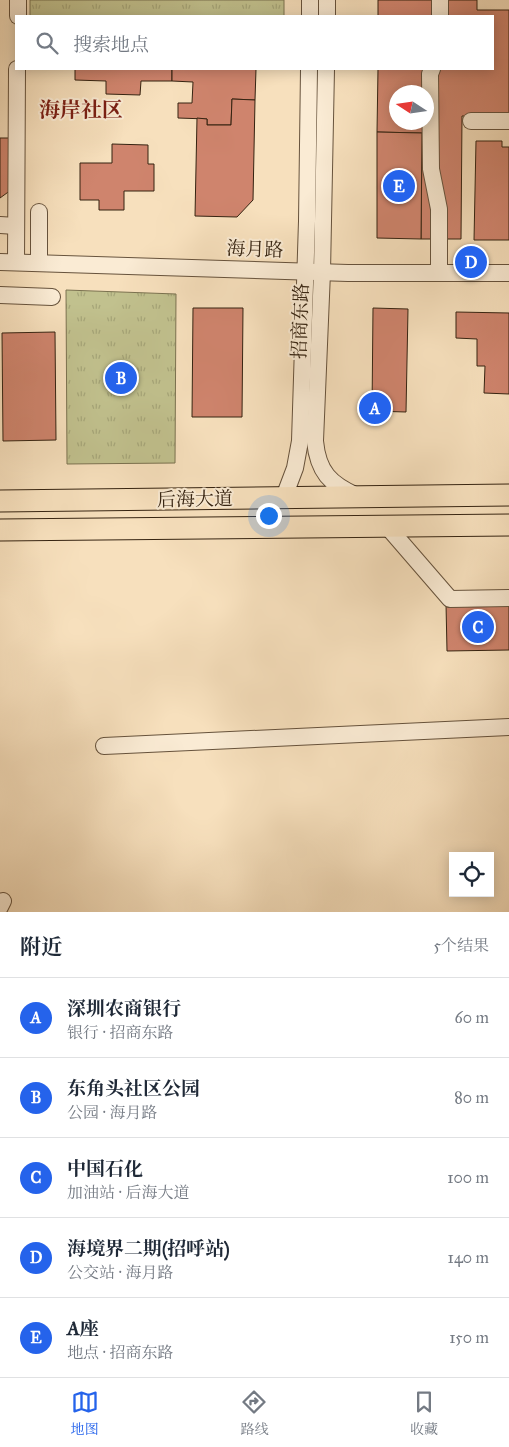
<!DOCTYPE html>
<html lang="zh">
<meta charset="utf-8">
<style>
:root{--surface:#fff;--page:#f6f6f7;--text:#1f2937;--muted:#747a83;--line:#e0e1e3;--accent:#2563eb}
body{margin:0;font-family:"IM FELL Great Primer","Noto Serif SC",serif;background:var(--page);color:var(--text)}
.controls{position:absolute;right:15px;bottom:15px;display:grid;overflow:hidden;border-radius:0px;box-shadow:0 2px 12px #0003}
.controls button{width:45px;height:45px;display:grid;place-items:center;padding:0;border:0;border-bottom:1px solid var(--line);background:var(--surface);color:var(--text);font:25px sans-serif}
.compass{position:absolute;left:389px;top:85px;width:45px;height:45px;border-radius:50%;background:var(--surface);box-shadow:0 2px 12px #0003;rotate:282deg}
.you{position:absolute;left:268px;top:515px;width:18px;height:18px;margin:-12px;border:4px solid #fff;border-radius:50%;background:#1a73e8;box-shadow:0 0 0 8px #1a73e833}
.badge{display:grid;place-items:center;width:32px;height:32px;border-radius:50%;background:var(--accent);color:#fff;font-size:16px;font-weight:700}
.pin{position:absolute;translate:-50% -50%;border:2px solid #fff;box-shadow:0 1px 5px #0006}
.list{margin:0;padding:0;list-style:none}
h2{display:flex;justify-content:space-between;align-items:center;height:65px;margin:0;padding:0 20px;font-size:21px}
h2 small{font-size:16px;font-weight:400;color:var(--muted)}
.list li{display:grid;grid-template-columns:32px 1fr auto;gap:15px;align-items:center;box-sizing:border-box;height:80px;padding:0 20px;border-top:1px solid var(--line)}
.list b{display:block;font-size:19px;white-space:nowrap}
.list p{margin:0;font-size:16px;white-space:nowrap;color:var(--muted)}
.list em{font-size:16px;font-style:normal;color:var(--muted)}
.icon{flex:none;width:28px;height:28px;fill:none;stroke:currentColor;stroke-width:2;stroke-linecap:round;stroke-linejoin:round}
.map{position:relative;flex:none;width:509px;height:912px;overflow:hidden}
.search{position:absolute;background:var(--surface);box-shadow:0 2px 12px #0003;left:15px;right:15px;top:15px;height:55px;display:flex;align-items:center;gap:12px;box-sizing:border-box;padding:0 18px;border-radius:0px;color:var(--muted);font-size:19px}
.sheet{height:465px;background:var(--surface)}
nav{display:flex;justify-content:space-around;align-items:center;box-sizing:border-box;height:70px;border-top:1px solid var(--line);background:var(--surface);font-size:14px;color:var(--muted)}
nav a{display:grid;justify-items:center;gap:2px}
nav .on{color:var(--accent)}
.map>svg:first-child{display:block}
.park{fill:url(#park-tufts);stroke:#7b7250}
.building{fill:#cf846d;stroke:#352311;fill-rule:evenodd}
.lines{fill:none;stroke-linecap:round;stroke-linejoin:round}
.minor-casing{stroke:#66523c;stroke-width:18}
.major-casing{stroke:#352311;stroke-width:23}
.minor{stroke:#faebd4;stroke-width:16}
.major{stroke:#f7e0bd;stroke-width:21}
.labels{text-anchor:middle;dominant-baseline:central;stroke-width:4;stroke-linejoin:round;paint-order:stroke}
.street-label{font-size:19px;fill:#352311;stroke:#faebd4}
.quarter-label{font-size:21px;font-weight:bold;fill:#7a1f14;stroke:#faebd4}
</style>
<div class="map">
<svg width="509" height="912" viewBox="0 0 509 912">
<defs>
<pattern id="park-tufts" width="24" height="20" patternUnits="userSpaceOnUse" patternTransform="scale(1.25)"><rect width="24" height="20" fill="#c1c18e"/><path d="M3 7l-1-3M5 7V3M7 7l1-3M15 17l-1-3M17 17v-4M19 17l1-3" fill="none" stroke="#a6a679"/></pattern>
</defs>
<rect width="100%" height="100%" fill="#f7e0bd"/>
<filter id="stains"><feTurbulence type="fractalNoise" baseFrequency=".004" numOctaves="4"/><feColorMatrix values="0 0 0 0 .2 0 0 0 0 .09 0 0 0 0 .02 0 0 0 .5 -.17"/></filter>
<radialGradient id="worn" r=".72"><stop offset=".6" stop-color="#630" stop-opacity="0"/><stop offset="1" stop-color="#630" stop-opacity=".3"/></radialGradient>
<g class="park">
<rect x="30" y="0" width="254" height="16"/>
<path d="M 66,290 L 176,294 L 175,463 L 67,464 Z"/>
</g>
<g class="building">
<path d="M 378,0 L 477,0 L 477,10 L 509,10 L 509,116 L 462,116 L 461,239 L 421,239 L 422,133 L 377,132 L 378,69 L 493,69 L 493,16 L 378,16 ZM 396,92 L 426,92 L 426,122 L 396,122 Z"/>
<path d="M 75,69 L 172,69 L 172,81 L 141,81 L 140,95 L 106,94 L 106,81 L 75,80 Z"/>
<path d="M 172,69 L 256,69 L 255,100 L 232,99 L 231,125 L 207,125 L 207,119 L 178,118 L 178,103 L 192,103 L 193,82 L 172,81 Z"/>
<path d="M 232,99 L 255,100 L 253,200 L 237,217 L 195,216 L 197,118 L 207,119 L 207,125 L 231,125 Z"/>
<path d="M 377,132 L 422,133 L 421,239 L 377,238 Z"/>
<path d="M 0,138 L 13,138 L 11,190 L 0,198 Z"/>
<path d="M 476,141 L 502,141 L 502,147 L 509,147 L 509,240 L 474,240 Z"/>
<path d="M 112,144 L 148,145 L 148,164 L 154,164 L 154,191 L 124,191 L 124,210 L 99,210 L 99,200 L 80,200 L 80,163 L 112,163 Z"/>
<path d="M 193,308 L 243,308 L 242,417 L 192,417 Z"/>
<path d="M 373,308 L 408,309 L 406,412 L 372,411 Z"/>
<path d="M 456,312 L 509,313 L 509,394 L 484,393 L 485,366 L 477,366 L 477,339 L 456,338 Z"/>
<path d="M 55,332 L 56,440 L 3,441 L 2,333 Z"/>
<path d="M 509,603 L 509,650 L 447,651 L 446,604 Z"/>
</g>
<g class="lines">
<defs>
<g id="minor">
<path d="M 18,16 L 18,0"/>
<path d="M 310,16 L 310,0"/>
<path d="M 327,16 L 327,0"/>
<path d="M 440,16 L 440,0"/>
<path d="M 326,69 L 322,272 L 315,441 C 318,472 330,484 357,496"/>
<path d="M 432,69 L 430,74 L 431,169 L 439,209 L 439,273"/>
<path d="M 471,121 L 509,121"/>
<path d="M 0,225 L 16,226"/>
<path d="M 0,262 L 348,273 L 509,273"/>
<path d="M 16,262 L 17,69"/>
<path d="M 39,263 L 39,212"/>
<path d="M 0,295 L 52,297"/>
<path d="M 284,497 L 295,468 L 300,441 L 307,221 L 309,69"/>
<path d="M 386,525 L 450,599 L 509,598"/>
<path d="M 104,746 L 509,727"/>
<path d="M 0,907 L 3,901"/>
</g>
<g id="major">
<path d="M 0,501 L 509,495"/>
<path d="M 0,530 L 509,525"/>
</g>
</defs>
<use href="#minor" class="minor-casing"/>
<use href="#major" class="major-casing"/>
<use href="#minor" class="minor"/>
<use href="#major" class="major"/>
</g>
<g class="labels">
<g class="street-label">
<text transform="translate(255 249) rotate(2)">海月路</text>
<text transform="translate(300 321) rotate(-88)">招商东路</text>
<text transform="translate(195 499) rotate(-1)">后海大道</text>
</g>
<g class="quarter-label">
<text x="81" y="110">海岸社区</text>
</g>
</g>
<rect width="100%" height="100%" filter="url(#stains)"/>
<rect width="100%" height="100%" fill="url(#worn)"/>
</svg>
<div class="controls">
<button><svg class="icon" aria-label="locate" viewBox="0 0 24 24"><circle cx="12" cy="12" r="6"/><path d="M12 2v4M12 18v4M2 12h4M18 12h4"/></svg></button>
</div>
<svg class="compass" viewBox="-18 -18 36 36"><path d="M0-13l5 13h-10z" fill="#e53935"/><path d="M0 13l5-13h-10z" fill="#747a83"/></svg>
<div class="you"></div>
<div class="pin badge" style="left:375px;top:408px">A</div>
<div class="pin badge" style="left:121px;top:378px">B</div>
<div class="pin badge" style="left:478px;top:627px">C</div>
<div class="pin badge" style="left:471px;top:262px">D</div>
<div class="pin badge" style="left:399px;top:186px">E</div>
<div class="search"><svg class="icon" aria-label="search" viewBox="0 0 24 24"><circle cx="10" cy="10" r="6"/><path d="M15 15l6 6"/></svg>搜索地点</div>
</div>
<section class="sheet">
<h2>附近<small>5个结果</small></h2>
<ul class="list">
<li><span class="badge">A</span><div><b>深圳农商银行</b><p>银行 · 招商东路</p></div><em>60 m</em></li>
<li><span class="badge">B</span><div><b>东角头社区公园</b><p>公园 · 海月路</p></div><em>80 m</em></li>
<li><span class="badge">C</span><div><b>中国石化</b><p>加油站 · 后海大道</p></div><em>100 m</em></li>
<li><span class="badge">D</span><div><b>海境界二期(招呼站)</b><p>公交站 · 海月路</p></div><em>140 m</em></li>
<li><span class="badge">E</span><div><b>A座</b><p>地点 · 招商东路</p></div><em>150 m</em></li>
</ul>
</section>
<nav>
<a class="on"><svg class="icon" aria-label="map" viewBox="0 0 24 24"><path d="M3 6l6-2 6 2 6-2v14l-6 2-6-2-6 2zM9 4v14M15 6v14"/></svg>地图</a>
<a><svg class="icon" aria-label="directions" viewBox="0 0 24 24"><path d="M12 3l9 9-9 9-9-9zM9 14v-3h6M13 9l2 2-2 2"/></svg>路线</a>
<a><svg class="icon" aria-label="saved" viewBox="0 0 24 24"><path d="M7 4h10v16l-5-4-5 4z"/></svg>收藏</a>
</nav>
